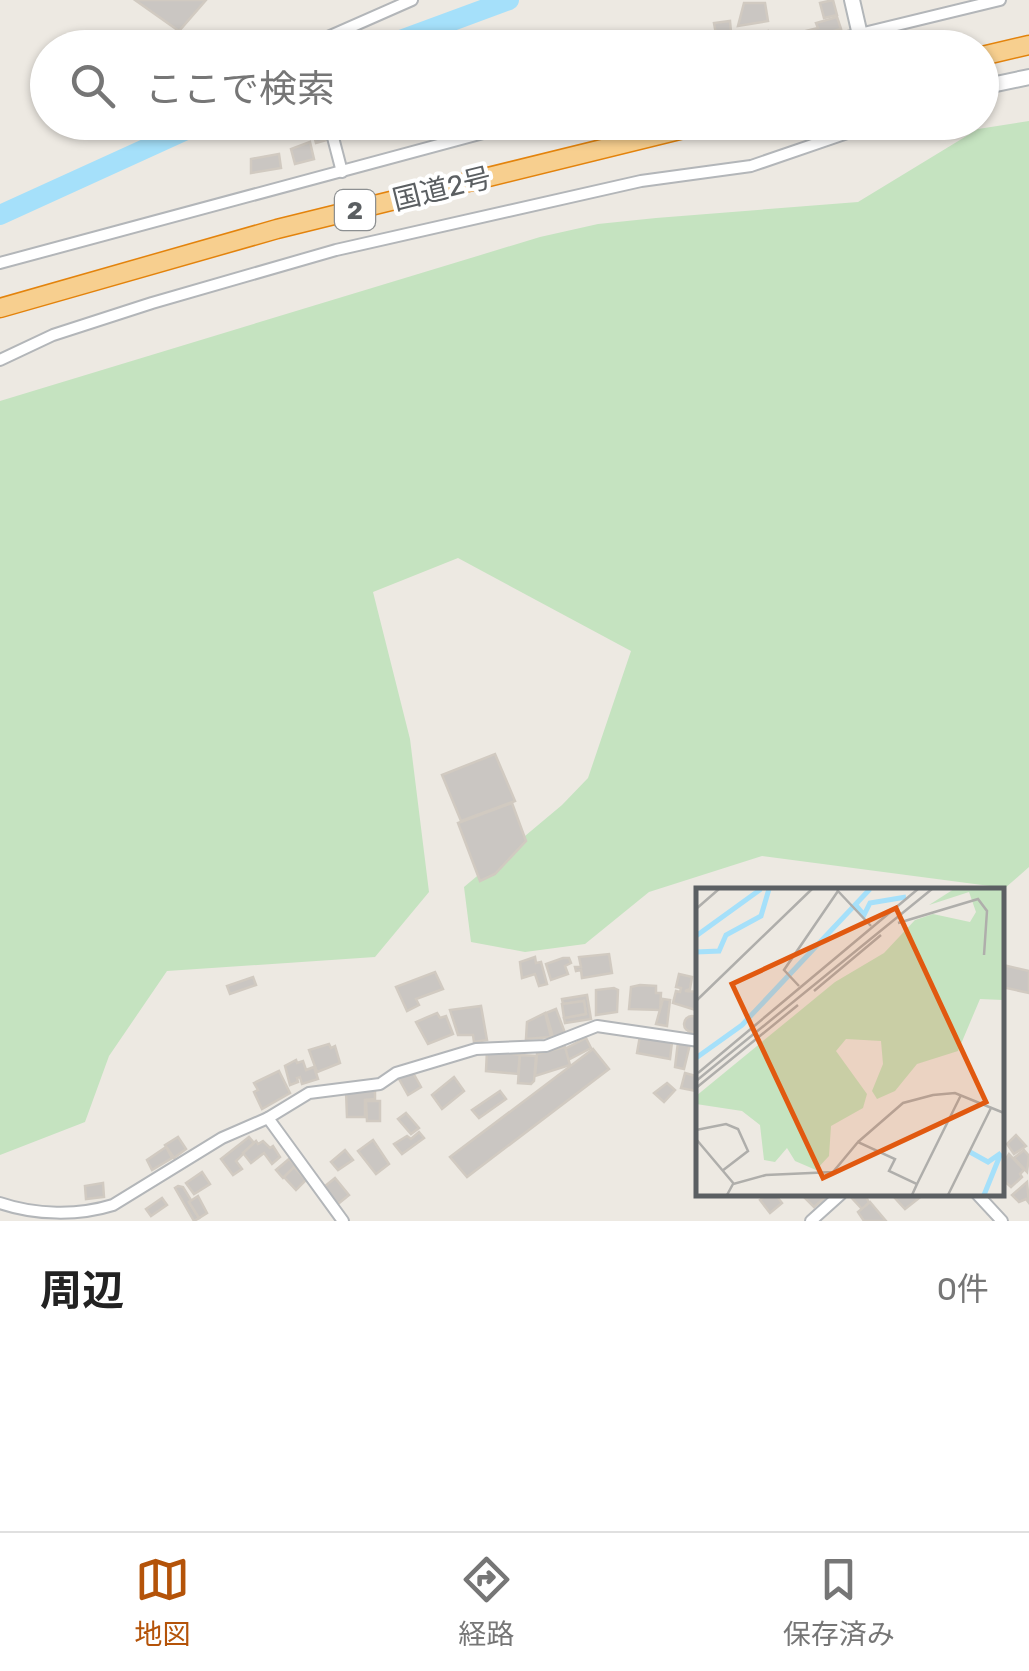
<!DOCTYPE html>
<html lang="ja">
<meta charset="utf-8">
<style>
:root{--surface:#fff;--page:#f2f2f2;--text:#222;--muted:#767676;--line:#e0e0e0;--accent:#b45309}
body{margin:0;font-family:Rubik,"Noto Sans JP",sans-serif;background:var(--page);color:var(--text)}
.list{margin:0;padding:0;list-style:none}
h2{display:flex;justify-content:space-between;align-items:center;height:130px;margin:0;padding:0 40px;font-size:42px}
h2 small{font-size:32px;font-weight:400;color:var(--muted)}
.icon{flex:none;width:55px;height:55px;fill:none;stroke:currentColor;stroke-width:2;stroke-linecap:round;stroke-linejoin:round}
.map{position:relative;flex:none;width:1029px;height:1221px;overflow:hidden}
.search{position:absolute;background:var(--surface);box-shadow:0 2px 8px #0004;left:30px;right:30px;top:30px;height:110px;display:flex;align-items:center;gap:25px;box-sizing:border-box;padding:0 35px;border-radius:55px;color:var(--muted);font-size:38px}
.sheet{height:310px;background:var(--surface)}
nav{display:flex;justify-content:space-around;align-items:center;box-sizing:border-box;height:140px;border-top:2px solid var(--line);background:var(--surface);font-size:28px;color:var(--muted)}
nav a{display:grid;justify-items:center;gap:5px}
nav .on{color:var(--accent)}
.map>svg:first-child{display:block}
.green{fill:#c5e3c0}
.lines{fill:none;stroke-linecap:round;stroke-linejoin:round}
.river{stroke:#a5e0fa;stroke-width:20}
.building{fill:#cac6c2;stroke:#d1cac1;stroke-width:2.5}
.street-casing{stroke:#b3b6b9;stroke-width:14}
.secondary-casing{stroke:#b2b6b9;stroke-width:18}
.highway-casing{stroke:#e3830c;stroke-width:21}
.street{stroke:#fff;stroke-width:10}
.secondary{stroke:#fff;stroke-width:14}
.highway{stroke:#f7cf8f;stroke-width:18}
.labels{text-anchor:middle;dominant-baseline:central;stroke-width:8;stroke-linejoin:round;paint-order:stroke}
.shield{fill:#fff;stroke:#8c8f91;stroke-width:2.5}
.shield-label{font-size:25px;font-weight:bold;fill:#5b5f62}
.street-label{font-size:28px;fill:#5b5f62;stroke:#fff}
.inset-river{fill:none;stroke:#a5e0fa;stroke-width:5}
.inset-road{fill:none;stroke:#afaeab;stroke-width:2.5}
.view{fill:#e15910;fill-opacity:0.15;stroke:#e15910;stroke-width:5}
.inset-edge{fill:none;stroke:#5b5f62;stroke-width:5}
</style>
<div class="map">
<svg width="1029" height="1221" viewBox="0 0 1029 1221">
<rect width="100%" height="100%" fill="#ede9e2"/>
<path class="green" d="M 1029,121 L 1029,867 L 1005,888 L 762,856 L 649,892 L 585,944 L 525,952 L 471,942 L 464,887 L 562,805 L 588,778 L 631,651 L 458,558 L 373,592 L 410,739 L 429,892 L 375,957 L 167,971 L 109,1056 L 85,1122 L 0,1155 L 0,401 L 540,237 L 598,224 L 656,218 L 858,202 L 978,129 Z"/>
<g class="lines">
<g class="river">
<path d="M 379,48 L 509,0"/>
<path d="M 0,215 L 204,122"/>
</g>
</g>
<g class="building">
<path d="M 135,0 L 206,0 L 179,31 Z"/>
<path d="M 833,0 L 837,15 L 824,18 L 820,3 Z"/>
<path d="M 744,3 L 765,3 L 768,21 L 738,26 Z"/>
<path d="M 837,17 L 841,29 L 807,38 L 806,31 L 818,28 L 816,23 Z"/>
<path d="M 730,21 L 731,32 L 716,34 L 714,23 Z"/>
<path d="M 768,31 L 770,41 L 747,47 L 744,37 Z"/>
<path d="M 267,122 L 296,122 L 297,127 L 276,134 L 274,130 L 270,132 Z"/>
<path d="M 310,122 L 321,122 L 327,140 L 316,143 Z"/>
<path d="M 310,142 L 314,159 L 295,164 L 291,149 Z"/>
<path d="M 279,154 L 281,168 L 251,173 L 251,159 Z"/>
<path d="M 495,754 L 515,801 L 461,821 L 442,775 Z"/>
<path d="M 512,803 L 526,841 L 495,874 L 480,881 L 458,823 Z"/>
<path d="M 609,954 L 612,973 L 582,978 L 581,970 L 576,971 L 575,967 L 581,967 L 579,957 Z"/>
<path d="M 535,957 L 536,963 L 541,962 L 547,984 L 539,986 L 535,974 L 522,978 L 520,962 Z"/>
<path d="M 563,958 L 569,958 L 571,963 L 565,966 L 568,974 L 551,980 L 546,964 Z"/>
<path d="M 1003,965 L 1029,971 L 1029,993 L 1002,987 Z"/>
<path d="M 435,972 L 443,989 L 416,999 L 419,1005 L 407,1011 L 396,987 Z"/>
<path d="M 679,974 L 692,977 L 690,989 L 685,991 L 699,992 L 699,1011 L 673,1003 L 676,991 L 680,992 L 681,988 L 676,987 Z"/>
<path d="M 253,977 L 256,985 L 230,994 L 227,986 Z"/>
<path d="M 640,985 L 656,986 L 656,993 L 661,993 L 660,1010 L 629,1009 L 631,987 Z"/>
<path d="M 614,988 L 618,990 L 617,1012 L 596,1015 L 596,990 Z"/>
<path d="M 587,995 L 591,1019 L 565,1023 L 564,1018 L 586,1014 L 584,1001 L 563,1004 L 562,999 Z"/>
<path d="M 663,999 L 670,1000 L 667,1026 L 656,1024 Z"/>
<path d="M 584,1001 L 586,1014 L 564,1018 L 562,1004 Z"/>
<path d="M 481,1006 L 487,1040 L 474,1042 L 473,1035 L 458,1035 L 450,1010 Z"/>
<path d="M 556,1009 L 565,1033 L 553,1037 L 546,1013 Z"/>
<path d="M 437,1013 L 440,1018 L 446,1016 L 453,1034 L 428,1044 L 416,1022 Z"/>
<path d="M 545,1013 L 551,1037 L 526,1039 L 527,1022 Z"/>
<circle cx="692" cy="1024" r="8"/>
<path d="M 640,1036 L 672,1042 L 670,1059 L 637,1053 Z"/>
<path d="M 586,1038 L 591,1048 L 568,1060 L 565,1049 Z"/>
<path d="M 678,1042 L 690,1044 L 684,1069 L 675,1067 Z"/>
<path d="M 329,1044 L 331,1048 L 335,1046 L 340,1063 L 317,1072 L 309,1050 Z"/>
<path d="M 565,1047 L 570,1065 L 535,1076 L 537,1054 Z"/>
<path d="M 593,1049 L 609,1069 L 467,1177 L 450,1157 Z"/>
<path d="M 487,1050 L 520,1055 L 518,1074 L 486,1071 Z"/>
<path d="M 520,1055 L 536,1056 L 534,1081 L 531,1084 L 518,1083 Z"/>
<path d="M 296,1060 L 297,1063 L 303,1061 L 306,1070 L 314,1067 L 318,1079 L 302,1084 L 300,1077 L 297,1078 L 298,1082 L 290,1085 L 285,1066 Z"/>
<path d="M 279,1071 L 290,1093 L 262,1109 L 254,1092 L 258,1090 L 254,1083 Z"/>
<path d="M 412,1071 L 421,1087 L 408,1095 L 399,1079 Z"/>
<path d="M 685,1073 L 699,1077 L 696,1091 L 681,1088 Z"/>
<path d="M 454,1077 L 464,1091 L 442,1109 L 432,1095 Z"/>
<path d="M 667,1083 L 675,1090 L 664,1102 L 654,1093 Z"/>
<path d="M 375,1090 L 375,1099 L 365,1100 L 365,1117 L 347,1117 L 346,1091 Z"/>
<path d="M 500,1091 L 506,1099 L 479,1118 L 472,1110 Z"/>
<path d="M 366,1101 L 380,1101 L 380,1121 L 367,1121 Z"/>
<path d="M 406,1113 L 419,1128 L 411,1134 L 398,1119 Z"/>
<path d="M 419,1132 L 424,1138 L 402,1154 L 394,1144 L 407,1136 L 411,1139 Z"/>
<path d="M 1016,1135 L 1026,1146 L 1014,1154 L 1007,1144 Z"/>
<path d="M 178,1137 L 186,1149 L 174,1158 L 165,1145 Z"/>
<path d="M 249,1137 L 254,1143 L 236,1161 L 242,1169 L 233,1175 L 221,1159 Z"/>
<path d="M 373,1140 L 389,1164 L 376,1174 L 358,1151 Z"/>
<path d="M 256,1141 L 258,1144 L 263,1141 L 270,1148 L 273,1146 L 280,1157 L 272,1164 L 264,1153 L 251,1163 L 243,1153 Z"/>
<path d="M 166,1147 L 172,1158 L 152,1170 L 147,1160 Z"/>
<path d="M 345,1150 L 353,1160 L 338,1170 L 331,1162 Z"/>
<path d="M 1024,1150 L 1029,1156 L 1027,1172 L 1014,1158 Z"/>
<path d="M 1009,1154 L 1024,1170 L 1020,1174 L 1022,1177 L 1011,1187 L 1002,1179 L 1002,1165 Z"/>
<path d="M 289,1159 L 296,1166 L 283,1178 L 276,1170 Z"/>
<path d="M 294,1167 L 306,1180 L 296,1190 L 284,1177 Z"/>
<path d="M 202,1172 L 210,1184 L 194,1194 L 186,1183 Z"/>
<path d="M 335,1178 L 349,1195 L 338,1204 L 324,1187 Z"/>
<path d="M 1027,1182 L 1029,1203 L 1026,1199 L 1019,1202 L 1012,1195 Z"/>
<path d="M 103,1183 L 104,1197 L 86,1199 L 85,1186 Z"/>
<path d="M 178,1186 L 183,1187 L 191,1200 L 189,1202 L 199,1218 L 194,1221 L 175,1188 Z"/>
<path d="M 767,1194 L 775,1194 L 782,1203 L 770,1213 L 760,1200 Z"/>
<path d="M 811,1194 L 829,1194 L 814,1207 L 805,1198 Z"/>
<path d="M 853,1194 L 865,1194 L 869,1203 L 862,1209 L 850,1196 Z"/>
<path d="M 895,1194 L 922,1194 L 923,1195 L 905,1209 L 894,1197 Z"/>
<path d="M 198,1196 L 207,1213 L 199,1218 L 189,1202 Z"/>
<path d="M 162,1198 L 167,1205 L 151,1216 L 146,1209 Z"/>
<path d="M 870,1202 L 886,1221 L 864,1221 L 858,1212 Z"/>
</g>
<g class="lines">
<defs>
<g id="street">
<path d="M 303,48 L 412,0"/>
<path d="M 802,48 L 1000,0"/>
<path d="M 329,122 L 342,172"/>
<path d="M 0,263 L 524,122"/>
<path d="M 0,360 L 53,335 L 152,303 L 336,250 L 641,181 L 751,166 L 865,127 L 870,122"/>
<path d="M 268,1118 L 309,1093 L 380,1084 L 396,1073 L 476,1049 L 546,1046 L 597,1026 L 699,1041"/>
<path d="M 977,1194 L 1002,1221"/>
<path d="M 0,1203 C 35,1215 78,1216 113,1205 L 222,1138 L 268,1118 L 343,1221"/>
<path d="M 811,1221 L 841,1194"/>
</g>
<g id="secondary">
<path d="M 852,0 L 863,48"/>
<path d="M 982,87 L 1029,77"/>
</g>
<g id="highway">
<path d="M 982,56 L 1029,45"/>
<path d="M 0,308 L 277,229 L 712,122"/>
</g>
</defs>
<use href="#street" class="street-casing"/>
<use href="#secondary" class="secondary-casing"/>
<use href="#highway" class="highway-casing"/>
<use href="#street" class="street"/>
<use href="#secondary" class="secondary"/>
<use href="#highway" class="highway"/>
</g>
<g class="labels">
<rect class="shield" x="335" y="190" width="40" height="40" rx="8"/>
<g class="shield-label">
<text x="355" y="210">2</text>
</g>
<g class="street-label">
<text transform="translate(442 189) rotate(-14)">国道2号</text>
</g>
</g>
<g transform="translate(696 888)">
<rect width="308" height="308" fill="#ede9e2"/>
<path d="M 258,1 L 307,1 L 307,112 L 284,111 L 262,163 L 221,176 L 199,203 L 181,211 L 176,203 L 187,176 L 185,153 L 150,151 L 140,163 L 171,206 L 167,220 L 135,238 L 133,268 L 120,282 L 99,273 L 91,260 L 79,274 L 68,272 L 64,237 L 46,223 L 0,216 L 0,208 L 139,94 L 188,65 L 219,32 L 237,26 L 274,34 L 280,24 L 273,4 L 233,17 Z" fill="#c5e3c0"/>
<path class="inset-river" d="M 159,16 L 168,27 L 174,15 L 210,9M 0,48 L 65,1M 0,64 L 23,63 L 30,47 L 65,28 L 73,1M 0,170 L 46,137 L 174,1M 274,264 L 292,274 L 305,265M 288,307 L 305,265"/>
<path class="inset-road" d="M 141,2 L 175,38M 0,21 L 23,1M 202,35 L 282,11 L 291,23 L 288,67M 103,98 L 88,82 L 142,3M 118,103 L 185,47M 0,113 L 116,1M 2,185 L 222,1M 0,193 L 236,1M 0,200 L 102,117M 0,242 L 30,236 L 42,241 L 52,263 L 26,283M 0,251 L 38,296M 162,254 L 207,215 L 237,207 L 259,205 L 308,225M 221,296 L 265,207M 31,307 L 37,296 L 70,287 L 137,284 L 162,254 L 199,271 L 193,283 L 221,296 L 216,307M 252,307 L 295,220"/>
<path class="view" d="M 200,20 L 290,214 L 127,290 L 36,96 Z"/>
<rect width="308" height="308" class="inset-edge"/>
</g>
</svg>
<div class="search"><svg class="icon" aria-label="search" viewBox="0 0 24 24"><circle cx="10" cy="10" r="6"/><path d="M15 15l6 6"/></svg>ここで検索</div>
</div>
<section class="sheet">
<h2>周辺<small>0件</small></h2>
<ul class="list">
</ul>
</section>
<nav>
<a class="on"><svg class="icon" aria-label="map" viewBox="0 0 24 24"><path d="M3 6l6-2 6 2 6-2v14l-6 2-6-2-6 2zM9 4v14M15 6v14"/></svg>地図</a>
<a><svg class="icon" aria-label="directions" viewBox="0 0 24 24"><path d="M12 3l9 9-9 9-9-9zM9 14v-3h6M13 9l2 2-2 2"/></svg>経路</a>
<a><svg class="icon" aria-label="saved" viewBox="0 0 24 24"><path d="M7 4h10v16l-5-4-5 4z"/></svg>保存済み</a>
</nav>
